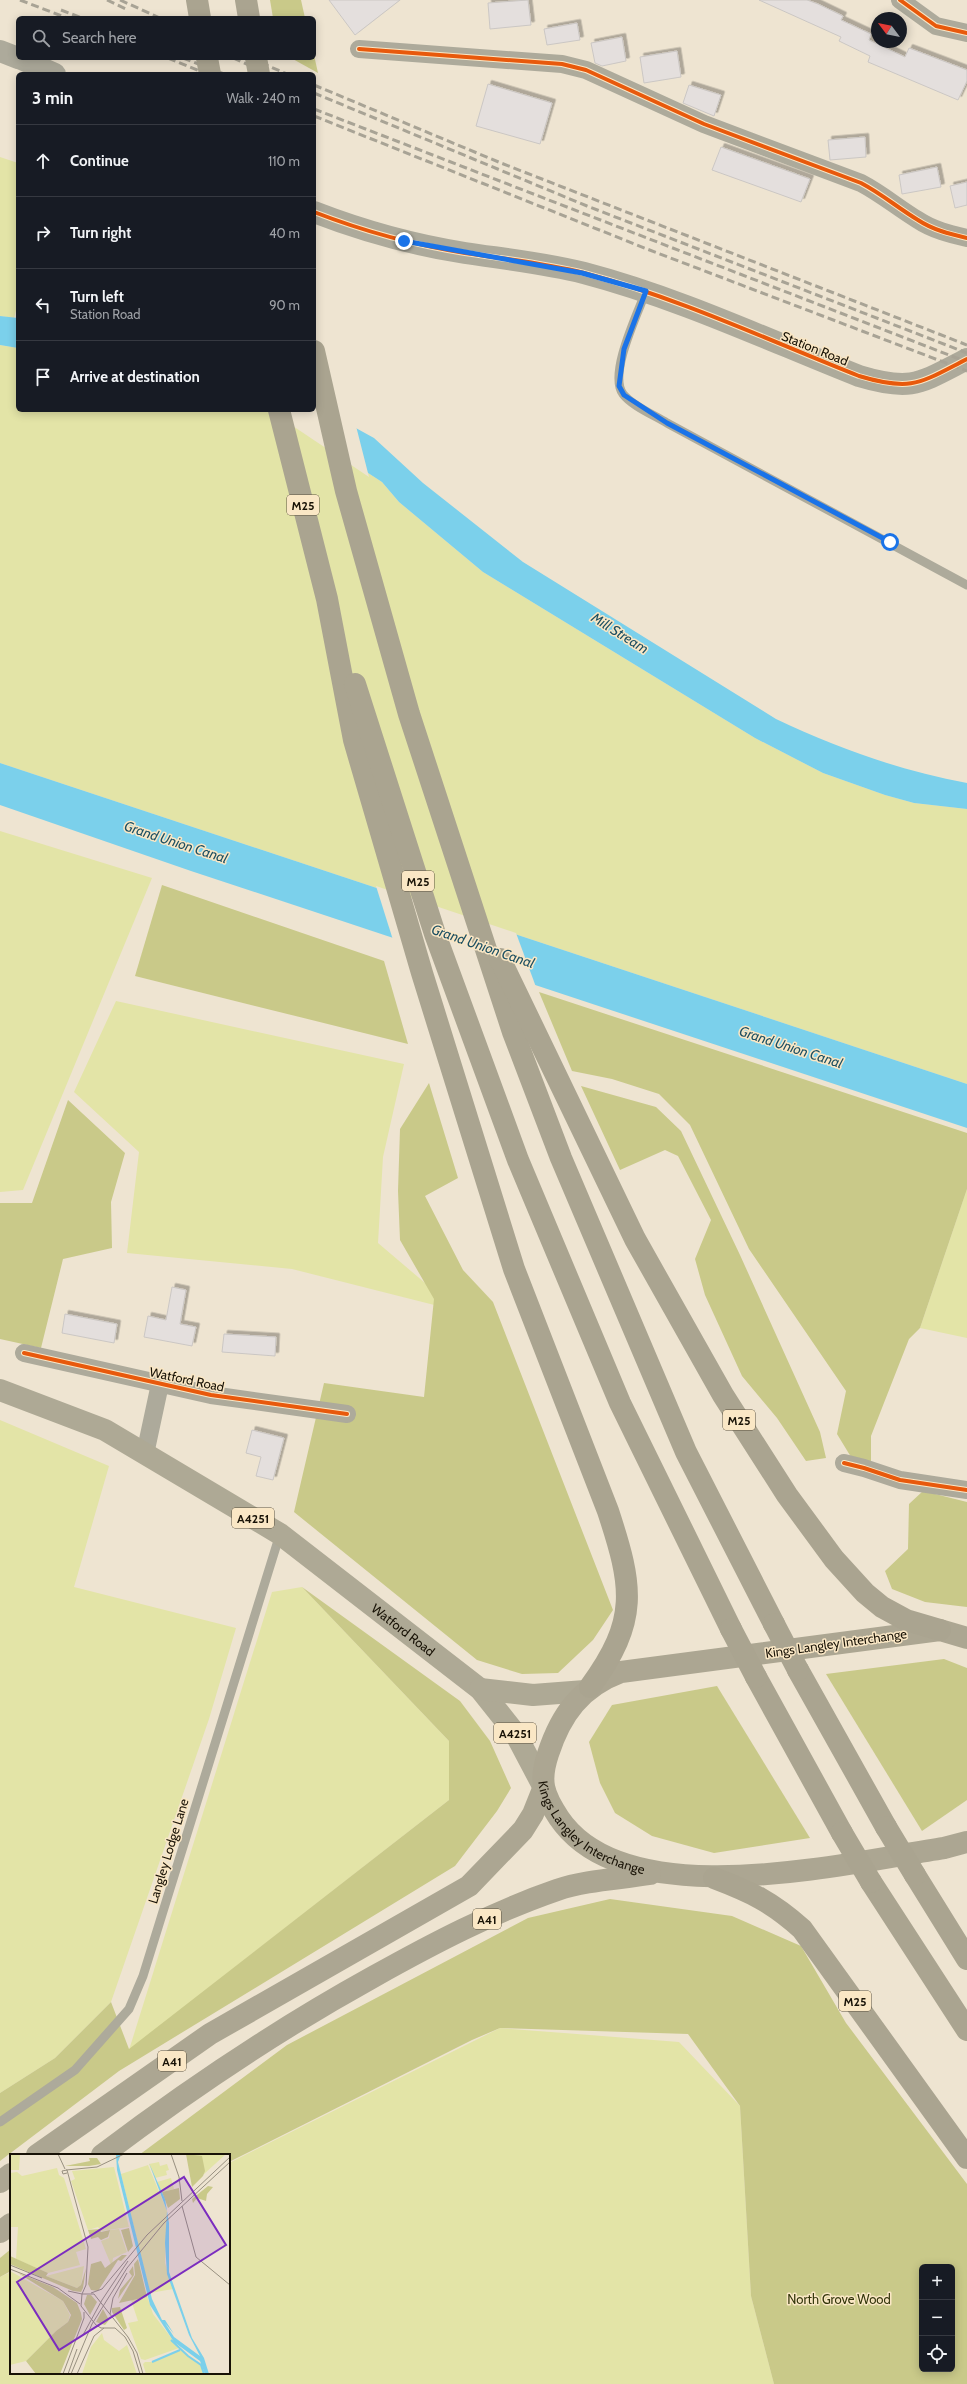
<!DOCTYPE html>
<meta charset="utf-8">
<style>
:root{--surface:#171b24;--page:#242831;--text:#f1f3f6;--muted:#9ea1a6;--line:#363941}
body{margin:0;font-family:Cabin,sans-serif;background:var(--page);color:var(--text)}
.controls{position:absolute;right:12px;bottom:12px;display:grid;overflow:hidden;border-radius:6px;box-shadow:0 2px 10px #0003}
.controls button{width:36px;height:36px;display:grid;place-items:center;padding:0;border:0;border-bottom:1px solid var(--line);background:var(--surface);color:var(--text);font:20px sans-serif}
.compass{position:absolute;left:871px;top:12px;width:36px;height:36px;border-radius:50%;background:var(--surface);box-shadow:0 2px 10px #0003;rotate:302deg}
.stop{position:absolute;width:12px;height:12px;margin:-9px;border:3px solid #1a73e8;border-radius:50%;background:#fff}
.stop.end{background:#1a73e8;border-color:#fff;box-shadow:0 1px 4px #0008}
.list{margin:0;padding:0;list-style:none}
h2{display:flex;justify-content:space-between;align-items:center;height:52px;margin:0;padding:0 16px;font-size:17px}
h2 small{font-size:13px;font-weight:400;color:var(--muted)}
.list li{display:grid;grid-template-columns:26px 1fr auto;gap:12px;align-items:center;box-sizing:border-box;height:72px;padding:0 16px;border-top:1px solid var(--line)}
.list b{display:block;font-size:15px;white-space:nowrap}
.list p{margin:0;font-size:13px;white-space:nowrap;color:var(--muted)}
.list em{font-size:13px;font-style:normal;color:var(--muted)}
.icon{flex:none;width:22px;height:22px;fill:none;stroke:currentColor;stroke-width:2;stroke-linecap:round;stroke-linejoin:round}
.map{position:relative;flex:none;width:967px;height:2384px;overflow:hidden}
.search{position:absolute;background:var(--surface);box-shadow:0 2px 10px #0003;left:16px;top:16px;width:300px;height:44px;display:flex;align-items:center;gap:10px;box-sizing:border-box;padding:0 14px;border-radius:6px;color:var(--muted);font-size:15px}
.panel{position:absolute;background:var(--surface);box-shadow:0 2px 10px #0003;left:16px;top:72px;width:300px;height:340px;border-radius:6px}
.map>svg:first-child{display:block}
.green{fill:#e3e4a7}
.forest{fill:#c9c989;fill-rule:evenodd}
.water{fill:#7bd0eb}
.pier{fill:#eee4d1}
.building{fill:#e4dfdd;stroke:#cbc7c4;filter:url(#shadow)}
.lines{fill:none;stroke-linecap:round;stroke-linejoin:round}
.service{stroke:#adaa9b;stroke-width:9}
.minor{stroke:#adaa9b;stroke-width:18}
.tertiary{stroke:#adaa9b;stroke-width:22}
.primary{stroke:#aea995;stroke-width:22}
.trunk{stroke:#aca692;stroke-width:22}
.motorway{stroke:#aaa490;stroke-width:22}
.rail{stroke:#a8a395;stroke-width:3;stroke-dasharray:8 4;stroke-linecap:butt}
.motorway-bridge{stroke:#aaa490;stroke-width:22}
.cycleway-casing{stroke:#fae7c5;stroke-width:6}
.cycleway{stroke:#e8590c;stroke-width:4}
.route{stroke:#1a73e8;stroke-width:5}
.labels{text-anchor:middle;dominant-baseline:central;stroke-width:3;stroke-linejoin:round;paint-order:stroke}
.shield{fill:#fae7c5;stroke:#5c523f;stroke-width:1}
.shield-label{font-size:12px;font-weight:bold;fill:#181206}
.street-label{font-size:13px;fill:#181206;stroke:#fae7c5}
.park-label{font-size:13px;fill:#32350a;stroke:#fae7c5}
.water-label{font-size:14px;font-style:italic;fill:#1c4f62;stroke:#fae7c5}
.inset-river{fill:none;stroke:#7bd0eb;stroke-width:2}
.inset-road{fill:none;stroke:#989080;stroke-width:1}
.view{fill:#7b2cbf;fill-opacity:0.15;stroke:#7b2cbf;stroke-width:2}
.inset-edge{fill:none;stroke:#181206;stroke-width:2}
</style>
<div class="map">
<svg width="967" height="2384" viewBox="0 0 967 2384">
<defs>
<filter id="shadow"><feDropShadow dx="3.5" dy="-3.5" stdDeviation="0" flood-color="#0004"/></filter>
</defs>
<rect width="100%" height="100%" fill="#eee4d1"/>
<g class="green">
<path d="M 0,157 L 18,163 L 18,303 L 14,318 L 0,316 Z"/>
<path d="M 0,345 L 18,348 L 18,410 L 271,410 L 382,482 L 399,502 L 483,572 L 755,738 L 823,773 L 885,795 L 914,803 L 967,809 L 967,1084 L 0,763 Z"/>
<path d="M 0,831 L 152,878 L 23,1190 L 0,1192 Z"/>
<path d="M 116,1001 L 404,1064 L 383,1157 L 378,1243 L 458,1311 L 292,1269 L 127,1253 L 139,1152 L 74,1092 Z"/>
<path d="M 967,1189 L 967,1338 L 920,1328 Z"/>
<path d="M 0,1420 L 109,1466 L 74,1587 L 236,1628 L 209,1719 L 111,2002 L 55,2058 L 0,2093 Z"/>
<path d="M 302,1587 L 449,1741 L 449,1800 L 129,2050 L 272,1592 Z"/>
<path d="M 500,2028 L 679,2042 L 740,2106 L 751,2296 L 774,2384 L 0,2384 L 0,2277 L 11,2272 L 11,2373 L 229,2373 L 229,2163 Z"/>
</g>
<g class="forest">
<path d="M 270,0 L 301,0 L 305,18 L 273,18 Z"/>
<path d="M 314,55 L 318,73 L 291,58 L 314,58 Z"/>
<path d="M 162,885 L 384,961 L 408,1044 L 135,976 Z"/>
<path d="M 539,992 L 967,1133 L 967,1189 L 920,1328 L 909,1339 L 871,1436 L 871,1463 L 851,1457 L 837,1434 L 846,1391 L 749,1249 L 690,1125 L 659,1094 L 612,1079 L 572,1071 Z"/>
<path d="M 429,1083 L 458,1178 L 425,1196 L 463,1270 L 493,1302 L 613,1610 L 593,1640 L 558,1673 L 522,1674 L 477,1660 L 294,1512 L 324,1383 L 424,1397 L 434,1299 L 400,1240 L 398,1191 L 400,1129 Z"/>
<path d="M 581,1086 L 656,1107 L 681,1131 L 740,1255 L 820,1432 L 826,1458 L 806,1461 L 777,1418 L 742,1376 L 705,1295 L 695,1259 L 711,1220 L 678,1156 L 665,1150 L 620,1170 Z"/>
<path d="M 68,1100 L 125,1153 L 111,1202 L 112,1248 L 63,1259 L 41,1348 L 0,1339 L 0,1203 L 32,1203 Z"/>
<path d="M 923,1491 L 967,1502 L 967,1607 L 925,1602 L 892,1589 L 885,1571 L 908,1549 L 909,1504 Z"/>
<path d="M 302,1587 L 460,1701 L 490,1741 L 511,1788 L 497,1811 L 455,1866 L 119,2071 L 0,2161 L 0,2093 L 55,2058 L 111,2002 L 129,2049 L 449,1800 L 449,1741 Z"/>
<path d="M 944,1659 L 967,1668 L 967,1800 L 922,1831 L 826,1674 Z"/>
<path d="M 717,1686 L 810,1838 L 714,1853 L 652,1836 L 615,1813 L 600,1783 L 589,1742 L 612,1705 Z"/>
<path d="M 610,1899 L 732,1916 L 801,1946 L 846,2023 L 967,2184 L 967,2384 L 774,2384 L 751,2296 L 740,2106 L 688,2034 L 500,2028 L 472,2040 L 229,2162 L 229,2155 L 139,2155 L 287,2045 L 528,1918 ZM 922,2267 L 952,2267 L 952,2369 L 922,2369 Z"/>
<path d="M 11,2249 L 11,2271 L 0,2277 L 0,2258 Z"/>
</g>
<g class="water">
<path d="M 0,316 L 18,318 L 18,348 L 0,345 Z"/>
<path d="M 314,405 L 374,438 L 423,483 L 523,562 L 776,719 C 837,748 901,771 967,783 L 967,809 L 914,803 L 885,795 L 823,773 L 755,738 L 483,572 L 399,502 L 382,482 L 271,410 L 314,410 Z"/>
<path d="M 0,763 L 967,1084 L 967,1128 L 191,871 L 0,805 Z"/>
</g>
<g class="pier">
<path d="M 314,403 L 356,426 L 369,477 L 269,410 L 314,410 Z"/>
<path d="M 376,886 L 516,933 L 536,987 L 393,940 Z"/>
</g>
<g class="building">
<path d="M 329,0 L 400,0 L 355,35 Z"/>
<path d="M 528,0 L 531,25 L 490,29 L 488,3 Z"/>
<path d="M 759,0 L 807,0 L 818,4 L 843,16 L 841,20 L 871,34 L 869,40 L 905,57 L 909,48 L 967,70 L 967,81 L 958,100 L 868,62 L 870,56 L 839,41 L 841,37 Z"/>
<path d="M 577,23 L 580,40 L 547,45 L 544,29 Z"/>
<path d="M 622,37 L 626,61 L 602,66 L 595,63 L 591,43 Z"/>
<path d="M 677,51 L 681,77 L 644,83 L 640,57 Z"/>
<path d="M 488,84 L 552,103 L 540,144 L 476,126 Z"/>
<path d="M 689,85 L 721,95 L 714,116 L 683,103 Z"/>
<path d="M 865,137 L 866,157 L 830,160 L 828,140 Z"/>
<path d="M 721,147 L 810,179 L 801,202 L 712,170 Z"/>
<path d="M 937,167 L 941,187 L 902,194 L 899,175 Z"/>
<path d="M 967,182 L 967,205 L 955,208 L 950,186 Z"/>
<path d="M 172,1287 L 186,1290 L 180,1324 L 196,1327 L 192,1346 L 144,1337 L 148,1316 L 166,1320 Z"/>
<path d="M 65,1314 L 117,1324 L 114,1343 L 62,1333 Z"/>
<path d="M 224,1334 L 276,1337 L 275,1356 L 222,1352 Z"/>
<path d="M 252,1430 L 284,1438 L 273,1480 L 256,1476 L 261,1457 L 246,1453 Z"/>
</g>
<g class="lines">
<g class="service">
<path d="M 646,291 C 638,313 608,374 623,394 C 632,406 654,415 667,423 L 967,585"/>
<path d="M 0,2122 L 75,2070 L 129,2009 L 143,1976 L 280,1534"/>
</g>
<g class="minor">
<path d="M 900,0 L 936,26 L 967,33"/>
<path d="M 359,49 L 562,64 L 586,70 L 704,124 L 861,183 C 882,194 898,208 918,220 C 933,230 950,234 967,238"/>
<path d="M 24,1353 L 211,1395 L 347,1414"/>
<path d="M 145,1454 L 160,1384"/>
<path d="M 844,1463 L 864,1468 L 900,1480 L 967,1490"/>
</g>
<g class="tertiary">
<path d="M 0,51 L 18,58"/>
<path d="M 19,58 L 55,74"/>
<path d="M 314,212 C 363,231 414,245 465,253 C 505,259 545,263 584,273 C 679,298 768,340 859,376 C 912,392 920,383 967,359"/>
</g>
<g class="primary">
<path id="s1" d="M 0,1390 L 105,1430 L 280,1534 L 480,1689 L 515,1733 L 542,1784"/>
<path d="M 480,1689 L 533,1695 L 585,1691"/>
</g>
<g class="trunk">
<path id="s2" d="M 967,1638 L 940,1630 L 621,1672 C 581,1687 561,1714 548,1754 C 539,1781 543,1794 559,1818 C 626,1917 845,1863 944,1848 L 967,1842"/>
<path d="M 37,2155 L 210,2034 L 469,1886 L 523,1830 L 533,1814 L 543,1789"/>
<path d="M 102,2155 C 188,2090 279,2029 373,1977 C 432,1944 493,1912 557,1890 C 586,1880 620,1879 650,1874"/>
<path d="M 0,2182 L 11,2174"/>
<path d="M 0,2232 L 11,2224"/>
</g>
<g class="motorway">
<path d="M 197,0 L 200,18"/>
<path d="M 246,0 L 249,18"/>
<path d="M 314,351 L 346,491 L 409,714 L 513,1032 L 561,1158 L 686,1452 L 774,1624"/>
<path d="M 279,410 L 327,599 L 354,740 L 422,973 L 514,1269 L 608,1511 C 633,1587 639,1620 590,1687"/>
<path d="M 355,684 L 435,934 L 518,1160 L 620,1403 L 731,1629"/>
<path d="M 500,959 L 635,1239 L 723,1395 L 787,1495 L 834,1559 L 865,1593 L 882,1607 L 906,1620 L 940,1630"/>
<path d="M 798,1670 L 886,1827"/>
<path d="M 756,1677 L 842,1833"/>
<path d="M 915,1875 L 967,1959"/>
<path d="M 714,1878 C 751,1892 772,1902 802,1929 L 967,2158"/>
<path d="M 871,1882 L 967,2030"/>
</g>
<g class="rail">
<path d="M 20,0 L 67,18"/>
<path d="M 107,0 L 126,9"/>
<path d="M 120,0 L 160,18"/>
<path d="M 61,10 L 82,18"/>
<path d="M 168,58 L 207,74"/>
<path d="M 183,58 L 224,74"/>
<path d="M 233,58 L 269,74"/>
<path d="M 250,58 L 287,74"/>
<path d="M 314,85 L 501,163 L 967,345"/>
<path d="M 314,93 L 587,206 L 967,353"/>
<path d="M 314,109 L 967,362"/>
<path d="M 314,116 L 647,249 L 967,371"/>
</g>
<g class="motorway-bridge">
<path d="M 207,58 L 210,74"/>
<path d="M 256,58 L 259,74"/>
<path d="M 774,1624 L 798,1670"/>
<path d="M 731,1629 L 756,1677"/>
<path d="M 886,1827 L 915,1875"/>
<path d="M 842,1833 L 871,1882"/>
</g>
<defs>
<g id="cycleway">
<path d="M 900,0 L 936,26 L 967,33"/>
<path d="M 359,49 L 562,64 L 586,70 L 704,124 L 861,183 C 882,194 898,208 918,220 C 933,230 950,234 967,238"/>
<path d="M 314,212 C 363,231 414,245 465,253 C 505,259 545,263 584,273 C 679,298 768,340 859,376 C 912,392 920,383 967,359"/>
<path d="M 24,1353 L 211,1395 L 347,1414"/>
<path d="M 844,1463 L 864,1468 L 900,1480 L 967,1490"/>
</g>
</defs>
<use href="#cycleway" class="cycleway-casing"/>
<use href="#cycleway" class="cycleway"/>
</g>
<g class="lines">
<path class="route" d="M 404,241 L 582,273 L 646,291 L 624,349 L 619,386 L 624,395 L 667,423 L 890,542"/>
</g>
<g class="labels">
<g class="shield">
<rect x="287" y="495" width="32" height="20" rx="3"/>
<rect x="402" y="871" width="32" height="20" rx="3"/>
<rect x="723" y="1410" width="32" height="20" rx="3"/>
<rect x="232" y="1508" width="42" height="20" rx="3"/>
<rect x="494" y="1723" width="42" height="20" rx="3"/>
<rect x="473" y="1909" width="28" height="20" rx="3"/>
<rect x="839" y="1991" width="32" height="20" rx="3"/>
<rect x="158" y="2051" width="28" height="20" rx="3"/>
</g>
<g class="shield-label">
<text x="303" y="505">M25</text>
<text x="418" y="881">M25</text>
<text x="739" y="1420">M25</text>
<text x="253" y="1518">A4251</text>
<text x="515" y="1733">A4251</text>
<text x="487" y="1919">A41</text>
<text x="855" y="2001">M25</text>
<text x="172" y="2061">A41</text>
</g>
<g class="street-label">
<text transform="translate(815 348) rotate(22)">Station Road</text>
<text transform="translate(187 1379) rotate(12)">Watford Road</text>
<text stroke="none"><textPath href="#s1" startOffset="472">Watford Road</textPath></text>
<text transform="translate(836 1643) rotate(-8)">Kings Langley Interchange</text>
<text stroke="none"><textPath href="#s2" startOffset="563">Kings Langley Interchange</textPath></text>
<text transform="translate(168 1851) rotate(-73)">Langley Lodge Lane</text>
</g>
<g class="park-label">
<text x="839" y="2299">North Grove Wood</text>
</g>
<g class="water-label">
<text transform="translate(620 633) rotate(32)">Mill Stream</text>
<text transform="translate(176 842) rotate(18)">Grand Union Canal</text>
<text transform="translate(483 946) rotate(19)">Grand Union Canal</text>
<text transform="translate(791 1047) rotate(18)">Grand Union Canal</text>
</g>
</g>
<g transform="translate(10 2154)">
<rect width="220" height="220" fill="#eee4d1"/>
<path d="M 0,0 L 10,0 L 9,16 L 0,16 ZM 180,0 L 216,0 L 194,20 ZM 149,8 L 150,12 L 157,10 L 159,16 L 156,17 L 157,21 L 145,24 L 139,10 ZM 138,11 L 157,57 L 155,109 L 163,135 L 140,139 L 111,20 ZM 104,13 L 119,73 L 91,77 L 88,73 L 78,76 L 61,27 L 65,25 L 62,17 ZM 47,14 L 49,21 L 54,24 L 76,95 L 66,98 L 70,111 L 38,119 L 6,105 L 8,73 L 0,73 L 0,19 L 7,18 L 12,22 ZM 161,24 L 164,35 L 152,38 L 147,28 ZM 109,75 L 117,98 L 103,104 L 102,113 L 91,87 L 99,84 L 100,76 ZM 74,112 L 71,131 L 67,134 L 36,122 ZM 0,117 L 53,147 L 60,161 L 58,168 L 46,177 L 16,207 L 0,211 ZM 137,142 L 143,160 L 169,194 L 135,206 L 131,205 L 118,169 L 128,167 L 121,146 ZM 92,179 L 94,186 L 109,197 L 117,191 L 127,220 L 72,220 L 81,193 ZM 171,196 L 191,211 L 194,220 L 136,220 L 133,210 L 135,208 L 142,208 Z" fill="#e3e4a7"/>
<path d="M 176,0 L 192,2 L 195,17 L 193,22 L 182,33 ZM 79,4 L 87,4 L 91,10 L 79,12 L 55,12 L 80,7 ZM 198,32 L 203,33 L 197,40 L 196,47 L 187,44 L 183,49 L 182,45 ZM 169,34 L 170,45 L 158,54 L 152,38 ZM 119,74 L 123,92 L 118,98 L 111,76 ZM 89,75 L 91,78 L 100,76 L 98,83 L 91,86 L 88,83 L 81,85 L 78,76 ZM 112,101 L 117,101 L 111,107 L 108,106 L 88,137 L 81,136 L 78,130 L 81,110 L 91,107 L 95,114 ZM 0,102 L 38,119 L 36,122 L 67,134 L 71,131 L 76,114 L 73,134 L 71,138 L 63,137 L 0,110 ZM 128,105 L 137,143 L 109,149 L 125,121 L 124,110 ZM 123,112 L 124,121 L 108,145 L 110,136 L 122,122 L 119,118 ZM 8,119 L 43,133 L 67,149 L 71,159 L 72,165 L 50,220 L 26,220 L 16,207 L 46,177 L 58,168 L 61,161 L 53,147 ZM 77,141 L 81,141 L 87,148 L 80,161 L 74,150 ZM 110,153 L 117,174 L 114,176 L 102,158 L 102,154 ZM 93,155 L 99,166 L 95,171 L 86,168 Z" fill="#c9c989"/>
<path d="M 106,0 L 111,0 L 108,8 L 142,145 L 152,166 L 155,166 L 164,180 L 155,169 L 164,183 L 190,202 L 179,181 L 157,120 L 155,89 L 157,57 L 139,9 L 155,45 L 159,69 L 159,118 L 182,184 L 194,204 L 199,220 L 195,220 L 190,207 L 164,188 L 140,151 L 107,16 Z" fill="#7bd0eb"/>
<path class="inset-river" d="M 161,186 L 178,202 L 191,211 L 194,220M 142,208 L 170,196"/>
<path class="inset-road" d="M 48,0 L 55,15M 161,0 L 169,23 L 172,47M 56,16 L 87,13 L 114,0M 57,19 L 53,20 L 52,17 L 57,16 L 78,93 L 76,131 L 72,140M 172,52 L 186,103 L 220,131M 0,111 L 32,124M 0,115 L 48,134 L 70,150M 58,137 L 72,140M 81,139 L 92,135 L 137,81 L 220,3M 100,160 L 103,144 L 117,119M 73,181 L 92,146 L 118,107M 53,220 L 74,164 L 74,158M 58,220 L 67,195M 61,220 L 82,170 L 117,114 L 154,69 L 220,8M 67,220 L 84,182 L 94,174M 130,220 L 123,197 L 115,183 L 105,174 L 91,174 L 86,171 L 71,152 L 72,140 L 84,140 L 118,183 L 127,199 L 133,220"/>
<path class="view" d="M 174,23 L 216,91 L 49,196 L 7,128 Z"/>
<rect width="220" height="220" class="inset-edge"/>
</g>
</svg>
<div class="controls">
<button>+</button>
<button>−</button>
<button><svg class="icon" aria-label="locate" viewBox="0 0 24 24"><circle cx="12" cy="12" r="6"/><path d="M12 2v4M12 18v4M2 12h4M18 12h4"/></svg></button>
</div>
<svg class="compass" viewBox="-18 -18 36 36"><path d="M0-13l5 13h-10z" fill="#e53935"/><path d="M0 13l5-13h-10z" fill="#9ea1a6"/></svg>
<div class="stop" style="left:890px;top:542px"></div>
<div class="stop end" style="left:404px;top:241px"></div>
<div class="search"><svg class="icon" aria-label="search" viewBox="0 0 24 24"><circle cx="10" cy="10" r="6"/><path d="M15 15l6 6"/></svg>Search here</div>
<section class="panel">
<h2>3 min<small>Walk · 240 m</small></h2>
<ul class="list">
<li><svg class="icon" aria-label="ahead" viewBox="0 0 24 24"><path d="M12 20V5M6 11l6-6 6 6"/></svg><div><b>Continue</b></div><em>110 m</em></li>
<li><svg class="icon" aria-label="right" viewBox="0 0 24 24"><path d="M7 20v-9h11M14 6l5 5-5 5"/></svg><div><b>Turn right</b></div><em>40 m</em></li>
<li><svg class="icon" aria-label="left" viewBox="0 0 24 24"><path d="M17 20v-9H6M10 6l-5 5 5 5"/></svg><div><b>Turn left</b><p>Station Road</p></div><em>90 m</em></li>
<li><svg class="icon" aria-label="arrive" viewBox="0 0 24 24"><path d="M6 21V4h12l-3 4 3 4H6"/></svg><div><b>Arrive at destination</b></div></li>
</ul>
</section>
</div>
